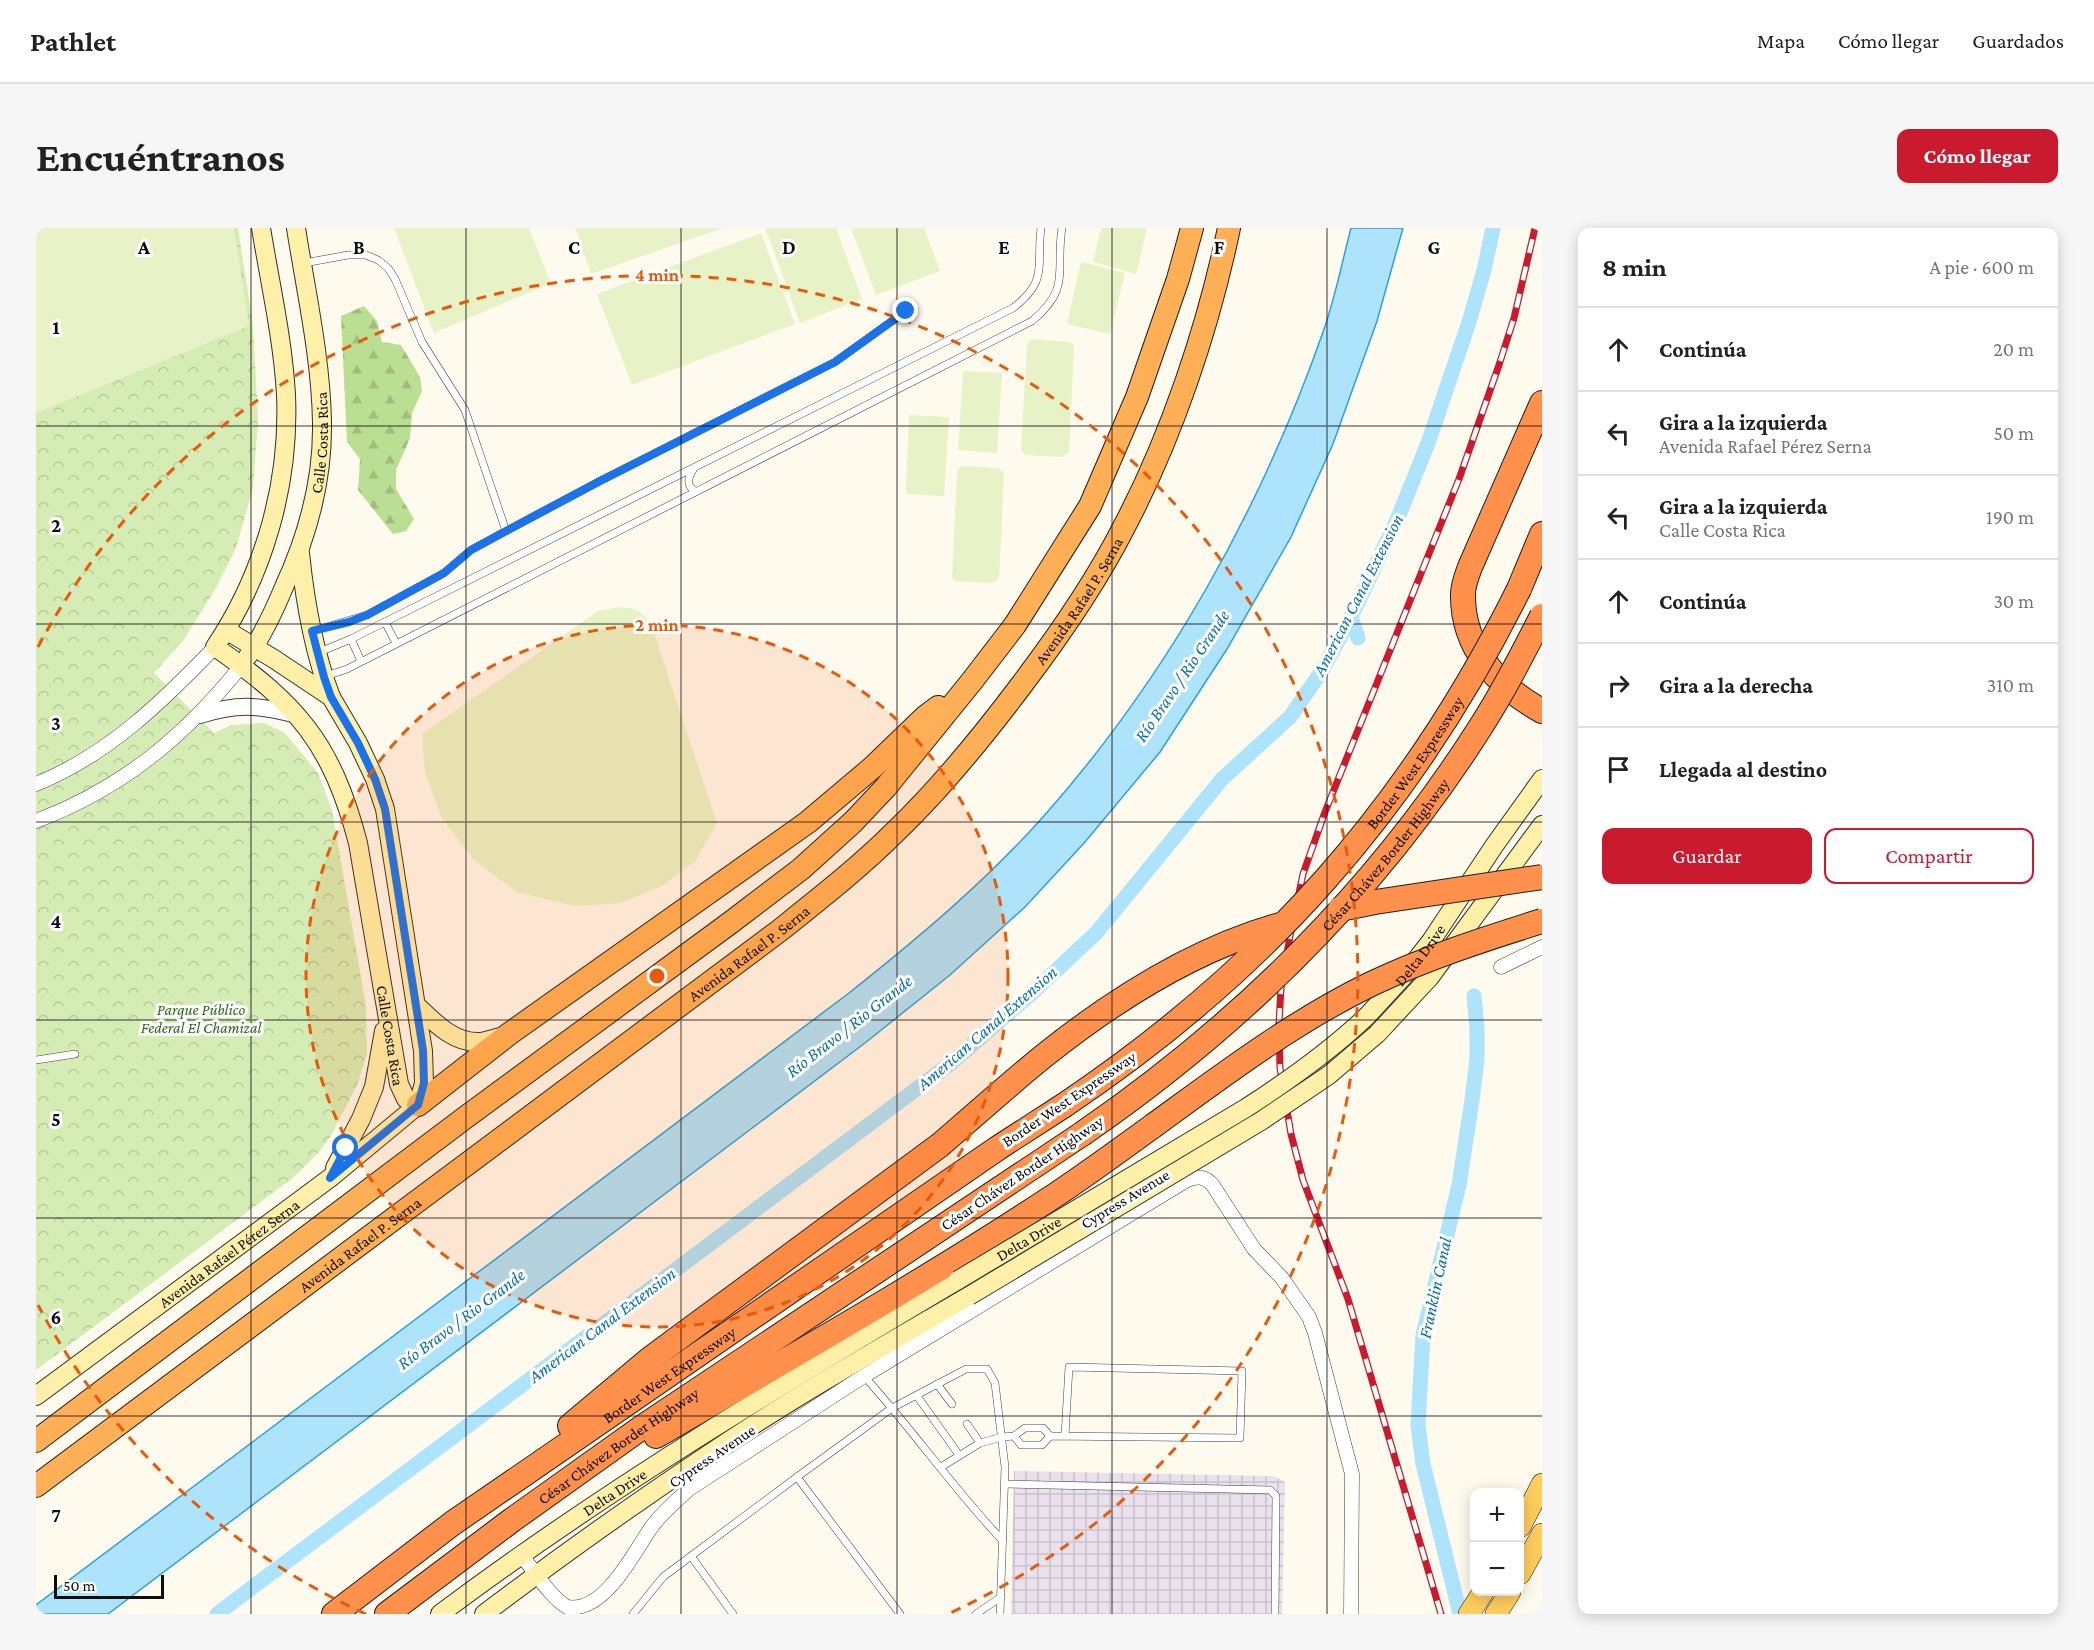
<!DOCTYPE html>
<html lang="es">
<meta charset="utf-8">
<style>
:root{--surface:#fff;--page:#f6f6f6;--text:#222;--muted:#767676;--line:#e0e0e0;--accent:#c91a2e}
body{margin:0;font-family:"Crimson Pro",serif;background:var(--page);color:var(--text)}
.controls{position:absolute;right:18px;bottom:18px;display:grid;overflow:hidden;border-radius:12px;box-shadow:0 3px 15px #0003}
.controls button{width:54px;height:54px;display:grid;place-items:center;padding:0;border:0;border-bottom:2px solid var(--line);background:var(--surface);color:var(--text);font:30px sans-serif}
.scale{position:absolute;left:18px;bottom:15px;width:110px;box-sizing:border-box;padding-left:6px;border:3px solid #0d0d0d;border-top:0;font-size:16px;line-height:21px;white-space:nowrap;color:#0d0d0d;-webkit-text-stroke:4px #fff;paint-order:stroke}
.stop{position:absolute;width:18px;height:18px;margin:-14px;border:4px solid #1a73e8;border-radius:50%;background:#fff}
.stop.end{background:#1a73e8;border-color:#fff;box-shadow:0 2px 6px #0008}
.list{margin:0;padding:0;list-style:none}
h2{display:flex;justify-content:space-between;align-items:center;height:78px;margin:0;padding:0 24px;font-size:26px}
h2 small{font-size:20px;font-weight:400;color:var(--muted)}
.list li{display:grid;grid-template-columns:39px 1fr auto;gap:18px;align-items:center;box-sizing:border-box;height:84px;padding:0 24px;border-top:2px solid var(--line)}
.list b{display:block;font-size:22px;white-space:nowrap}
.list p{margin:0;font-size:20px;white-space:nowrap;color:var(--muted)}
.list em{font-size:20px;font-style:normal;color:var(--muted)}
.actions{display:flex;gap:12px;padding:18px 24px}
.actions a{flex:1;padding:14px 0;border:2px solid var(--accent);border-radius:12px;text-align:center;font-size:21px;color:var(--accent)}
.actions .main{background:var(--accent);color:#fff}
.icon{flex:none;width:33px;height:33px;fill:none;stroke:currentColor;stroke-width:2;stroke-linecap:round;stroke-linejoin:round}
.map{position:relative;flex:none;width:1506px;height:1386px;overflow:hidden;border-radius:12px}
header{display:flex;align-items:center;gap:36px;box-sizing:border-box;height:84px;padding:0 30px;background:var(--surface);border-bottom:2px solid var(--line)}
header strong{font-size:28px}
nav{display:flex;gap:33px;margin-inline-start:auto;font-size:21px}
.intro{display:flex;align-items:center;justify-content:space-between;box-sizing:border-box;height:144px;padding:0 36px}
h1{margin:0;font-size:42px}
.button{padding:15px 27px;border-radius:12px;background:var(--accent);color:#fff;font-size:21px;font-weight:700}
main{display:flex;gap:36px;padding:0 36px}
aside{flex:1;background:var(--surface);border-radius:12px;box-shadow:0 3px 15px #0003}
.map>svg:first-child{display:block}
.industrial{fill:url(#industrial-grid)}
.forest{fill:url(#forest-firs)}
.park{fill:url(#park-crowns)}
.pitch{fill:#e7f3c6}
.water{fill:#ade3fb;stroke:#2ea0d8;stroke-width:1.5}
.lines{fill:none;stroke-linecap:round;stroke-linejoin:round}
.canal{stroke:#ade3fb;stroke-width:15}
.service-casing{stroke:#404040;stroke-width:8}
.minor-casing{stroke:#404040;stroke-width:15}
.tertiary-casing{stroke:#404040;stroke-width:18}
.secondary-casing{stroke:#2f2f2f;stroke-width:20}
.primary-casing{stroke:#1e1e1e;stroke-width:22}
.trunk-casing{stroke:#1e1e1e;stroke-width:24}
.motorway-casing{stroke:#1e1e1e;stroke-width:26}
.service{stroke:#fff;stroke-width:7}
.minor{stroke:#fff;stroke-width:14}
.tertiary{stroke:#fff;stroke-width:16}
.secondary{stroke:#fff0a9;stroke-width:18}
.primary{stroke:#ffcd5e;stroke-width:21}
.trunk{stroke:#ffaf55;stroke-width:22}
.motorway{stroke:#ff914c;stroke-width:24}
.rail-casing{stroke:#c91a2e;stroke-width:7}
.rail{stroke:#fff;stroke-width:4.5;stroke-dasharray:14;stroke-linecap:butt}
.secondary-bridge-casing{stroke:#2f2f2f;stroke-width:20;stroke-linecap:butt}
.motorway-bridge-casing{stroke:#1e1e1e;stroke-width:26;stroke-linecap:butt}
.secondary-bridge{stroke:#fff0a9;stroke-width:18}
.motorway-bridge{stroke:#ff914c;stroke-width:24}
.route{stroke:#1a73e8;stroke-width:8}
.grid{fill:none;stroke:#0d0d0d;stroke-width:1.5;stroke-opacity:0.55}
.ring{fill:none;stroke:#e8590c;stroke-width:3;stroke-dasharray:10 8}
.labels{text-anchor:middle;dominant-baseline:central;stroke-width:6;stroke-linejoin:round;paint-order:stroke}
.street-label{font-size:16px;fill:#0d0d0d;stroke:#fff}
.park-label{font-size:16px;font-style:italic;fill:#2f6a18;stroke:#fff}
.water-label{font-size:18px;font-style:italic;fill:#0c6fa9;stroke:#fff}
.grid-label{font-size:20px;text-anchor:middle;font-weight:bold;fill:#0d0d0d;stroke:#fff;stroke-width:6;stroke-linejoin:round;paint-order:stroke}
.centre{fill:#e8590c;stroke:#fff;stroke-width:3}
.ring-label{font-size:18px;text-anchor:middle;font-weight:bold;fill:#e8590c;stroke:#fff;stroke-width:6;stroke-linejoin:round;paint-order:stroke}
</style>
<header>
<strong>Pathlet</strong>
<nav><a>Mapa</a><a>Cómo llegar</a><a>Guardados</a></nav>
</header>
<div class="intro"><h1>Encuéntranos</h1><a class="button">Cómo llegar</a></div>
<main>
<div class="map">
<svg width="1506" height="1386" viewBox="0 0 1506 1386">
<defs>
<pattern id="industrial-grid" width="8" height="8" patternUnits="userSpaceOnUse" patternTransform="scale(1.5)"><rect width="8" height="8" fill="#ebe1ed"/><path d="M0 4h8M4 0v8" fill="none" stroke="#c8c0ca"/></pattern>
<pattern id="forest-firs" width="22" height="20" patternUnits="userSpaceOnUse" patternTransform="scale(1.5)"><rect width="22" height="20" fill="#badf92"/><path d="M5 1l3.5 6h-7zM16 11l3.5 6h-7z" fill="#9fbe7d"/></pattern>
<pattern id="park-crowns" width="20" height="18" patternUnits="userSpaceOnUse" patternTransform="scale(1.5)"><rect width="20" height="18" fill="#d5edb4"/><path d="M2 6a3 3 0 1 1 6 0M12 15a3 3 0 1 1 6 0" fill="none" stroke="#b6ca9a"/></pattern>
</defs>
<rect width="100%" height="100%" fill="#fffaee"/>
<path class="industrial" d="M 978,1243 L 1237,1248 L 1249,1254 L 1246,1386 L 975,1386 Z"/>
<path class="forest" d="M 328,78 L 341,93 L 346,114 L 365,117 L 384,149 L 386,163 L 376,185 L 374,210 L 360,242 L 360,261 L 378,291 L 370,303 L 357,306 L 322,262 L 324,231 L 311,214 L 305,88 Z"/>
<path class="park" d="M 0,0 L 202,0 L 217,97 L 222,191 L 217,260 L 200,320 L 180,360 L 147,413 L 118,445 L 178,505 L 195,497 L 228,495 L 249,505 L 282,545 L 296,582 L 330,778 L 331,826 L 322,855 L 295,908 L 282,925 L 258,949 L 0,1142 Z"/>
<g class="pitch">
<path d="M 0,0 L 198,0 L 213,98 L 0,185 Z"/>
<path d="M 358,0 L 493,0 L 515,55 L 398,105 Z"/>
<path d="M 539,0 L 687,0 L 555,46 Z"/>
<path d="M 729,0 L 800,0 L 826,71 L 764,95 Z"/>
<path d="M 815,0 L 888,0 L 904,43 L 840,67 Z"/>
<path d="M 1065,0 L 1111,0 L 1100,46 L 1057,34 Z"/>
<path d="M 725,5 L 759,96 L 596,157 L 561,66 Z"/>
<path d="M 1045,34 L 1089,45 L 1074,106 L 1031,96 Z"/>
<path d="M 997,111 L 1034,114 L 1038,118 L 1033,224 L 1027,229 L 989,227 L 985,221 L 991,117 L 994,112 Z"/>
<path d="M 927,143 L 966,145 L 961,225 L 922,222 Z"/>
<path d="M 873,187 L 913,189 L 908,268 L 870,266 Z"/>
<path d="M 928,238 L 963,240 L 968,246 L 963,350 L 957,355 L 919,353 L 916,350 L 921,244 L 923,240 Z"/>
<path d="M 584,379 C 604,381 607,384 617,402 L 681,595 L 659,633 L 626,658 L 584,675 L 539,678 L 481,664 L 438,632 L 405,589 L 389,544 L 386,506 L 562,383 Z"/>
</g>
<path class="water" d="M 1315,0 L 1367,0 L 1341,93 L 1297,216 L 1255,309 L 1191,421 L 1124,524 L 1049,614 L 989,679 L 914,747 L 829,815 L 72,1386 L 0,1386 L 0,1377 L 813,765 C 881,711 949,654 1007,589 C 1132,448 1225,281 1287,104 C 1299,71 1306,34 1315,0 Z"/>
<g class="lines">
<g class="canal">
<path d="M 1315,389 L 1322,410"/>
<path d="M 181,1386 L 915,835 L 995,766 L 1061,704 L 1186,551 L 1254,489 L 1287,441 L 1315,389 L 1361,292 L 1392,215 L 1433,94 L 1448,42 L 1457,0"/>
<path d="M 1424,1386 L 1387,1236 L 1382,1197 L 1387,1107 L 1423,957 L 1436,872 L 1441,831 L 1441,800 L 1438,768"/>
</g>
<defs>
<g id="service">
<path d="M 268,35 L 312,27 L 330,27 L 342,32 L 352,40 L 359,51 L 386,114 L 429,182 L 470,303 L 564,253 L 799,134 L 870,83"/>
<path d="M 657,242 C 652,249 650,258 659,263"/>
<path d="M 349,394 L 360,415"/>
<path d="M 277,403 L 331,387 L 408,345 L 435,322 L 470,303"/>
<path d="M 315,411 L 325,433"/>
<path d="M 281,425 L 315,411 L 977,80 C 1013,52 1000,39 1005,0"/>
<path d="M 290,448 L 311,441 L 996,93 C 1036,60 1019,43 1026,0"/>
<path d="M 0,832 L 39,826"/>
<path d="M 828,1148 C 876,1201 917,1260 966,1312"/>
<path d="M 901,1156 L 916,1176"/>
<path d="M 881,1168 L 923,1227"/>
<path d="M 931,1196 L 944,1215"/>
<path d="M 978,1208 L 985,1217 L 1006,1217 L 1014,1208 L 1204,1210 L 1206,1143 L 1033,1139 L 1029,1208"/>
<path d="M 905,1239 L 944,1215 L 966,1209 L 978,1208 L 989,1200 L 1007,1200 L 1014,1208"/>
<path d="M 761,1249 L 864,1386"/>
<path d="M 969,1256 L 1234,1262 L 1240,1268 L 1239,1386"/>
<path d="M 655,1328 L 697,1386"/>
<path d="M 597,1386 L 627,1349 L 761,1249 L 856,1180 L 930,1141 L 951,1141 L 959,1155 L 969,1239 L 964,1386"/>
<path d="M 940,1386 L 965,1369"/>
</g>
<g id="minor">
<path d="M 0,556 C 72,527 126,474 179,419"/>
<path d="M 0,593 C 87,560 148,509 206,437"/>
<path d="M 1465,739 L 1506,719"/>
<path d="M 485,1327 C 498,1342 514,1369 531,1379 C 570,1386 601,1318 617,1297 C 628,1283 641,1272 653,1261 L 828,1148 L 1151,952 C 1162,948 1167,948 1176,956 L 1218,1021 L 1246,1050 L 1273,1089 L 1279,1105 L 1316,1246 L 1315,1386"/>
</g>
<path id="tertiary" d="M 164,487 C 202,475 222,477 261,487"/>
<g id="secondary">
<path id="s1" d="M 225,0 C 234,55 247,112 250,167 C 254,255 228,346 179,419 C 262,476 296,516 322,615 L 363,856 L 370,871 L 382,877"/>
<path d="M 264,325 C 269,374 277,422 295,469"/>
<path d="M 190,402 L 238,431 L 295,469 L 322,515 L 339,551 L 349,581 L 387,823 L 388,855 L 382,877"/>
<path id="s2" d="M 212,428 C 227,407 238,383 248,359 C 271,309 287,252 286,195 C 285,130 270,64 260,0"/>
<path d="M 380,777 C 398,794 418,816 445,814 C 452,813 461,810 468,808"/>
<path id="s3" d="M 1330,789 L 1366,750 L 1395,713 L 1458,618 L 1506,551"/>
<path d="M 1341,806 L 1394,749 L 1506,597"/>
<path d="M 299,940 L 325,891 L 338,859 L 348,803"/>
<path id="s4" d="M 0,1168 L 294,950 L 382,877"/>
<path id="s5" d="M 404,1386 C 569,1262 745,1157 922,1052"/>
<path d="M 448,1386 C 526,1327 606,1270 688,1216 C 768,1163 851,1116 933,1068"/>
</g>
<g id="primary">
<path d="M 1484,1299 L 1506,1256"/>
<path d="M 1484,1346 L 1506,1306"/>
<path d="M 1433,1386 L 1447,1364"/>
<path d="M 1460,1386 L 1474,1364"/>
</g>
<g id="trunk">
<path d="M 382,877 L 473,806 L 772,594 L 837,539 L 890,488 L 902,479"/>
<path d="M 0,1213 L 430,889 L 694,695 L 765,641 L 817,594 L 850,559 L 936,453 L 979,397 L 1054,278 L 1101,169 L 1142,51 L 1156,0"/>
<path id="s6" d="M 0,1258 L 743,703 C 783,671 824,639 860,603 C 907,558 948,507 987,455 C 1024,406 1060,354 1088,299 C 1136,208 1172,100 1193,0"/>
</g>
<g id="motorway">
<path d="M 1506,175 L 1434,339 C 1431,347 1427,357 1427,366 C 1426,419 1462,459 1506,483"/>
<path d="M 1483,361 L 1506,306"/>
<path d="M 534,1198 L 614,1131 L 904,917"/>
<path d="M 620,1208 C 755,1129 891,1052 1021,966 C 1054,944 1085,921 1117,898"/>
<path id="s7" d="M 298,1386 L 417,1295 L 962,920 L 1027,878"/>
<path id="s8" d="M 351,1386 L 476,1292 L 605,1200 L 1046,906"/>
</g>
</defs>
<use href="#service" class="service-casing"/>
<use href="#minor" class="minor-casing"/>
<use href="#tertiary" class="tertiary-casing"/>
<use href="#secondary" class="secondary-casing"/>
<use href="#primary" class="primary-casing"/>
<use href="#trunk" class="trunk-casing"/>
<use href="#motorway" class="motorway-casing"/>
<use href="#service" class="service"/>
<use href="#minor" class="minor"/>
<use href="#tertiary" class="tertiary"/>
<use href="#secondary" class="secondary"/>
<use href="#primary" class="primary"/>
<use href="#trunk" class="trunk"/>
<use href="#motorway" class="motorway"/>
<defs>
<path id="rail" d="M 1405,1386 L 1312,1071 L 1267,952 L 1255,906 L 1244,840 L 1243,795 L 1245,760 L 1254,708 L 1267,646 L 1289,584 L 1423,251 L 1463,137 L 1478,90 L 1499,0"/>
</defs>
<use href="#rail" class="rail-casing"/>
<use href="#rail" class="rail"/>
<defs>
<g id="secondary-bridge">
<path id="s9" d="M 922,1052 L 1210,880 C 1252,853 1293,824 1330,789"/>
<path d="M 933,1068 L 1225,893 L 1293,847 L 1341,806"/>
</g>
<g id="motorway-bridge">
<path d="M 1304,681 L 1339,674 L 1506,649"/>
<path id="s10" d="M 1027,878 C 1230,742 1374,580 1483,361"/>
<path d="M 1117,898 C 1187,847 1257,794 1335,756 C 1390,730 1448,711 1506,693"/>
<path id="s11" d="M 1046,906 C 1203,798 1339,664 1442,503 C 1466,466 1486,427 1506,388"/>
<path d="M 904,917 C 939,887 973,856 1009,827 C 1078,772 1158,721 1244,697"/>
</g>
</defs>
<use href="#secondary-bridge" class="secondary-bridge-casing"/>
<use href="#motorway-bridge" class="motorway-bridge-casing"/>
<use href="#secondary-bridge" class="secondary-bridge"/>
<use href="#motorway-bridge" class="motorway-bridge"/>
</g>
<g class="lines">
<path class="route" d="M 310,920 L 294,950 L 382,877 L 388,855 L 387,822 L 349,581 L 339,551 L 322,515 L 295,469 L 288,449 L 276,403 L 313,394 L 331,387 L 408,345 L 435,322 L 470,303 L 564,253 L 799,134 L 870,83"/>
</g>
<path class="grid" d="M 215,0 L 215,1386M 430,0 L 430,1386M 645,0 L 645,1386M 861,0 L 861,1386M 1076,0 L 1076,1386M 1291,0 L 1291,1386M 0,198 L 1506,198M 0,396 L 1506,396M 0,594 L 1506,594M 0,792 L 1506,792M 0,990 L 1506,990M 0,1188 L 1506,1188"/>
<circle cx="621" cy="748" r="351" fill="#e8590c" fill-opacity=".12"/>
<g class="ring">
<circle cx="621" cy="748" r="351"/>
<path d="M330 1386A701 701 0 0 1 2 1077M2 419A701 701 0 1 1 912 1386"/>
</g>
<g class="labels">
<g class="street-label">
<text stroke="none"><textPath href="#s2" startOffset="228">Calle Costa Rica</textPath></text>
<text stroke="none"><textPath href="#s6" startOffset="1376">Avenida Rafael P. Serna</textPath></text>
<text stroke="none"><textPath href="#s10" startOffset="495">Border West Expressway</textPath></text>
<text stroke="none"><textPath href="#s11" startOffset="414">César Chávez Border Highway</textPath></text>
<text stroke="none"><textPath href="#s6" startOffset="890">Avenida Rafael P. Serna</textPath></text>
<text stroke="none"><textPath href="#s3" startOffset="82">Delta Drive</textPath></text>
<text stroke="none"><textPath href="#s1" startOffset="880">Calle Costa Rica</textPath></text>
<text transform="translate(1033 871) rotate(-34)">Border West Expressway</text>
<text transform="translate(986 945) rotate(-34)">César Chávez Border Highway</text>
<text transform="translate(1089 971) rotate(-31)">Cypress Avenue</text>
<text stroke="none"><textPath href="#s9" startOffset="82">Delta Drive</textPath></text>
<text stroke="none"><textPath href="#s6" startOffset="404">Avenida Rafael P. Serna</textPath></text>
<text stroke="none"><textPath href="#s4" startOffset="240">Avenida Rafael Pérez Serna</textPath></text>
<text stroke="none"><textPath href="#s7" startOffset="412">Border West Expressway</textPath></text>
<text stroke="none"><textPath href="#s8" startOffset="286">César Chávez Border Highway</textPath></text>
<text transform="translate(676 1228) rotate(-34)">Cypress Avenue</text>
<text stroke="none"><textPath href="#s5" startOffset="213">Delta Drive</textPath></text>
</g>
<g class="park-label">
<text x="165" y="781">Parque Público<tspan x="165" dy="18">Federal El Chamizal</tspan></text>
</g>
<g class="water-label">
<text transform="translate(1322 367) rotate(-63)">American Canal Extension</text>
<text transform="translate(1146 448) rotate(-56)">Río Bravo / Rio Grande</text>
<text transform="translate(813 798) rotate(-38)">Río Bravo / Rio Grande</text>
<text transform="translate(951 800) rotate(-41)">American Canal Extension</text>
<text transform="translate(1399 1060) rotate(-78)">Franklin Canal</text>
<text transform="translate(425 1091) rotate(-37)">Río Bravo / Rio Grande</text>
<text transform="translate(566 1097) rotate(-37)">American Canal Extension</text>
</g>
</g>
<g class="grid-label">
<text x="108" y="26">A</text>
<text x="323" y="26">B</text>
<text x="538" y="26">C</text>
<text x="753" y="26">D</text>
<text x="968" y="26">E</text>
<text x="1183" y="26">F</text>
<text x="1398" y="26">G</text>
<text x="20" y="106">1</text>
<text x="20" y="304">2</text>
<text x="20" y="502">3</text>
<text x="20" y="700">4</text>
<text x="20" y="898">5</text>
<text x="20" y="1096">6</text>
<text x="20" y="1294">7</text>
</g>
<circle cx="621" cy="748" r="9" class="centre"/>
<g class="ring-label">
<text x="621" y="53">4 min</text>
<text x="621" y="403">2 min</text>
</g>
</svg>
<div class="controls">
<button>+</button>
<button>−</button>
</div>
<div class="scale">50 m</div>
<div class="stop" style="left:310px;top:920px"></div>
<div class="stop end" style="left:870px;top:83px"></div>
</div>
<aside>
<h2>8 min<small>A pie · 600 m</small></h2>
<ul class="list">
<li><svg class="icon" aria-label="ahead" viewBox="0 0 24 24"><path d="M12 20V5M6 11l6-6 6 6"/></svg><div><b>Continúa</b></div><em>20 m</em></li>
<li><svg class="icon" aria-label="left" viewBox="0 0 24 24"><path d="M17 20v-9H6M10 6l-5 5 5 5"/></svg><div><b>Gira a la izquierda</b><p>Avenida Rafael Pérez Serna</p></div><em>50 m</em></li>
<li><svg class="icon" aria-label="left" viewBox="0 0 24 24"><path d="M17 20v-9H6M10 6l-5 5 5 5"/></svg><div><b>Gira a la izquierda</b><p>Calle Costa Rica</p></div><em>190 m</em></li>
<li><svg class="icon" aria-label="ahead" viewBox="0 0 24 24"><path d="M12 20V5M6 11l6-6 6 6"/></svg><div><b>Continúa</b></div><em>30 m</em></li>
<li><svg class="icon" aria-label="right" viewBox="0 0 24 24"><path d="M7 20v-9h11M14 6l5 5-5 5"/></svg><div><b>Gira a la derecha</b></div><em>310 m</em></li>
<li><svg class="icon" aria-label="arrive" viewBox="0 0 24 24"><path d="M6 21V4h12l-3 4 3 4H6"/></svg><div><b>Llegada al destino</b></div></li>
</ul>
<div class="actions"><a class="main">Guardar</a><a>Compartir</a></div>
</aside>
</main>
